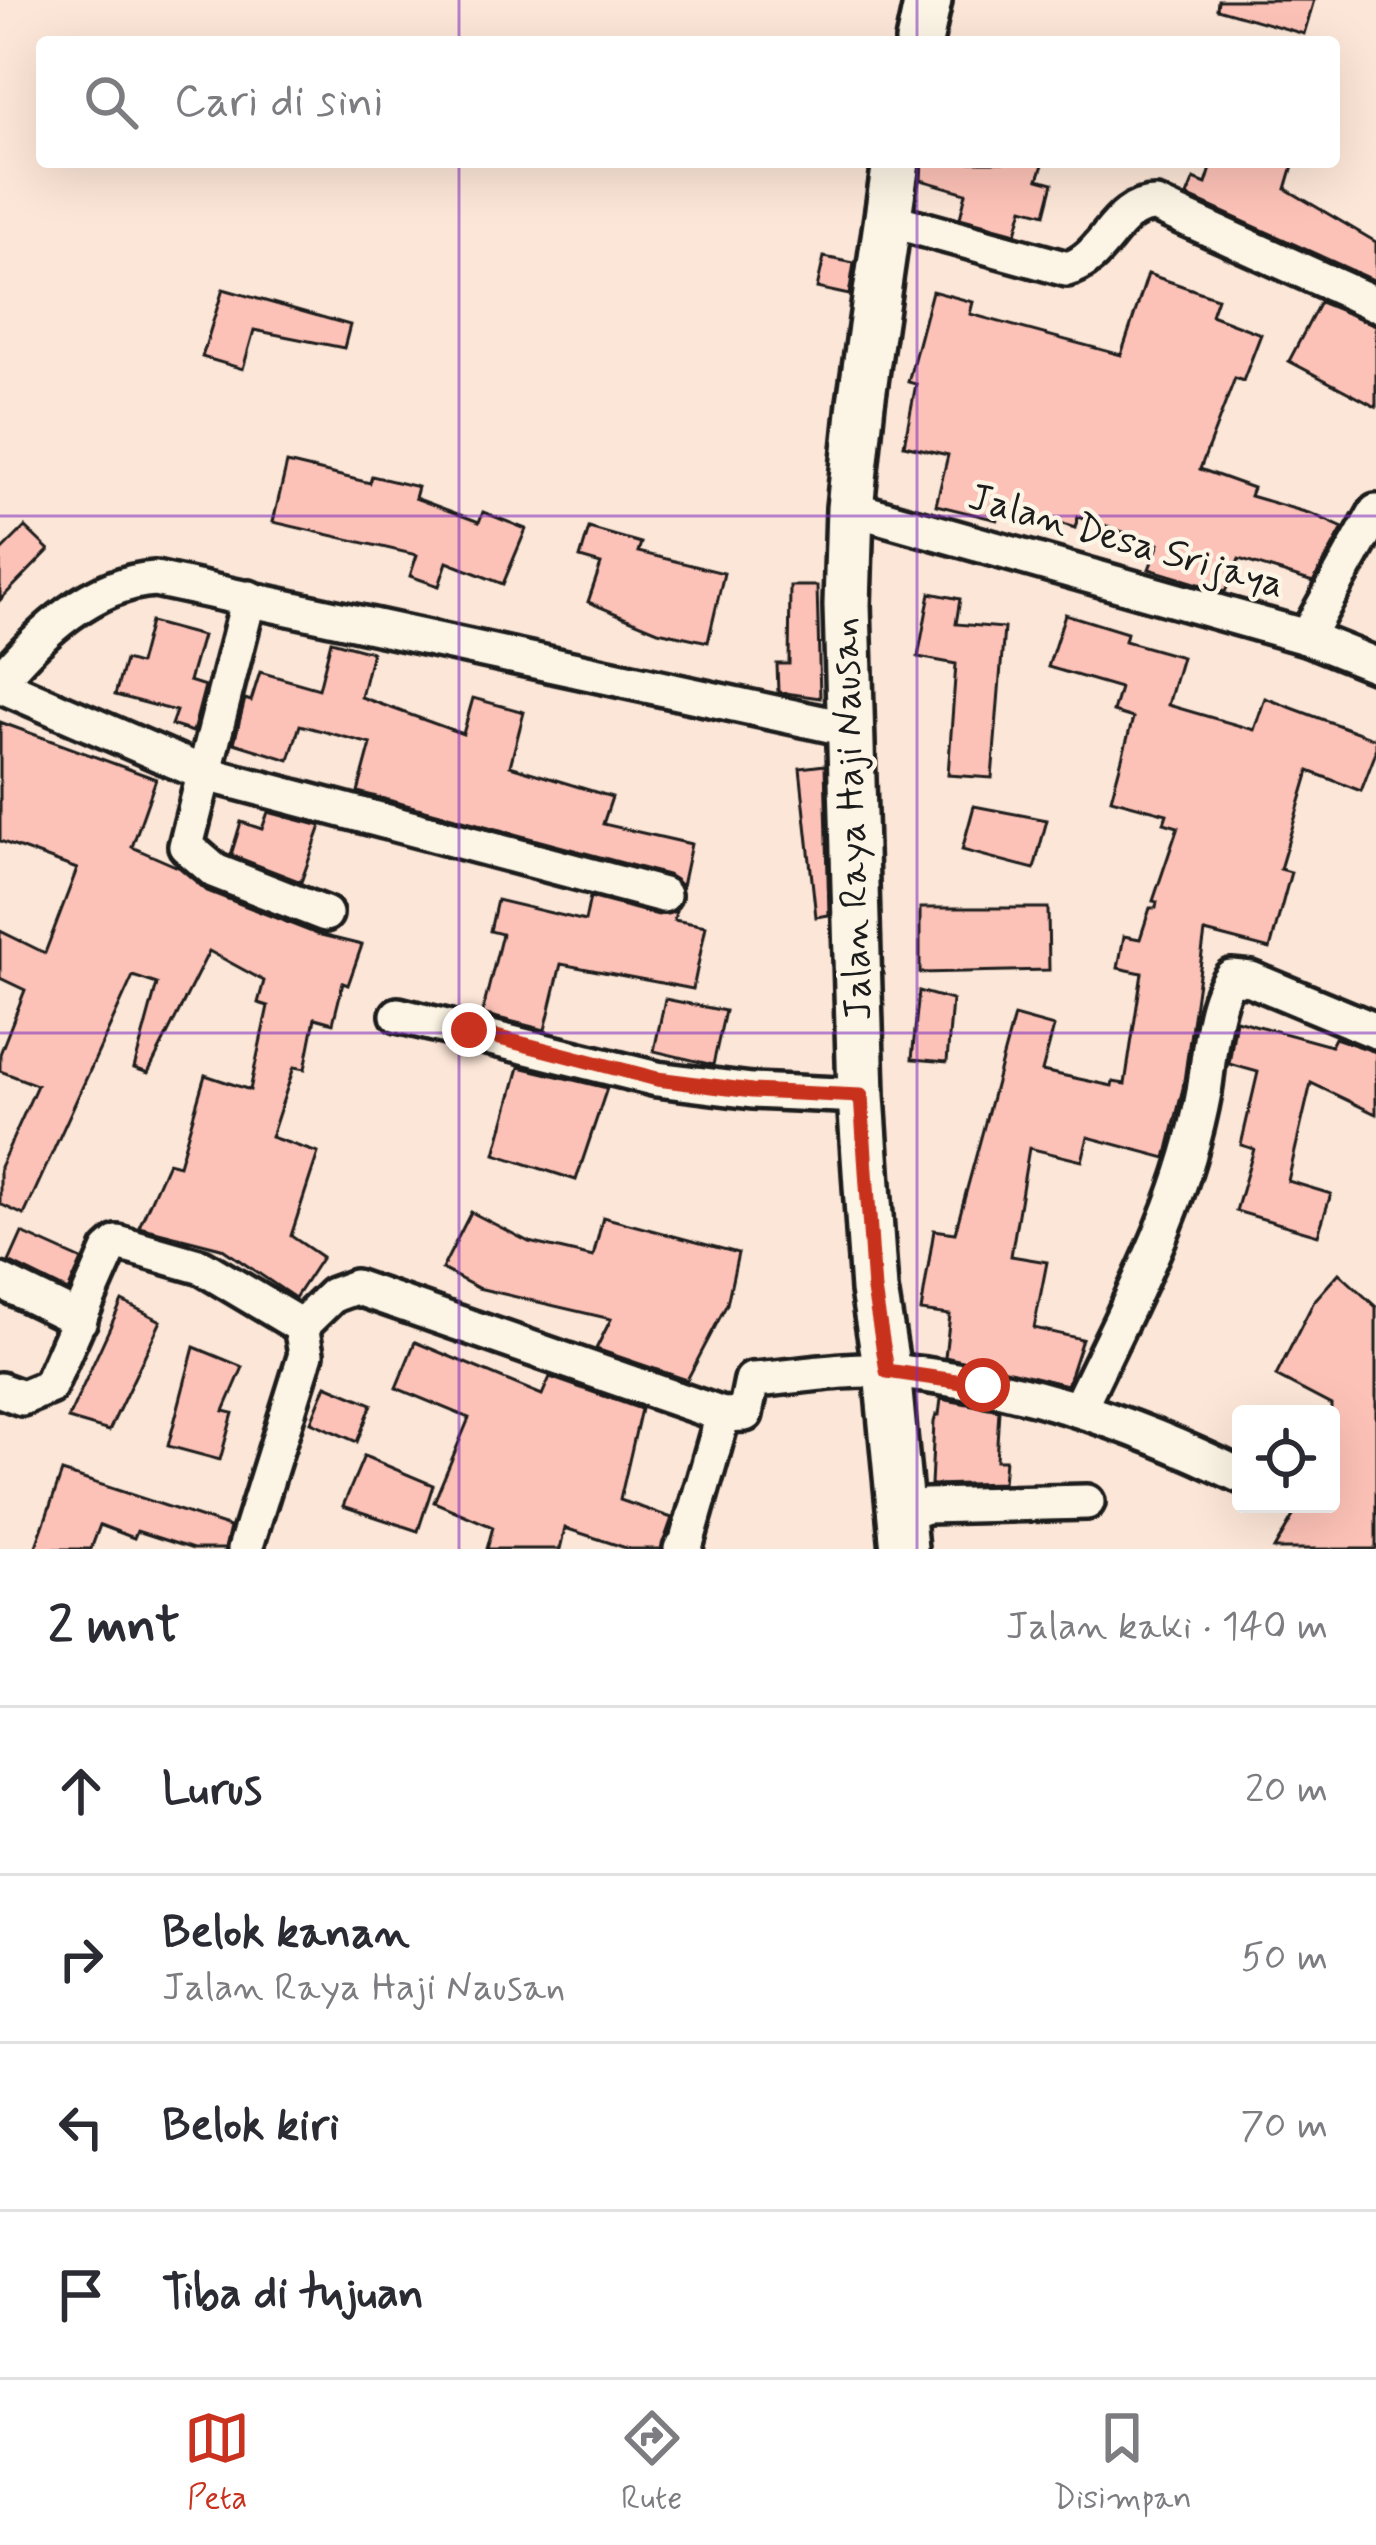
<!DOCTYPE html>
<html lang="id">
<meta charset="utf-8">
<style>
:root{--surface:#fff;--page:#f2f2f3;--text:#2b2b33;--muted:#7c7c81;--line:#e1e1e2;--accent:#c8321e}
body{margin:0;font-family:Mynerve,sans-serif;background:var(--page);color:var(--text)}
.controls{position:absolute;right:36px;bottom:36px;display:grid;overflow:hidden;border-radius:12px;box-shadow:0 12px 48px #0002}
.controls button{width:108px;height:108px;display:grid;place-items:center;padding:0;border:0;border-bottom:3px solid var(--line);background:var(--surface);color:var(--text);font:60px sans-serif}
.stop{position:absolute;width:36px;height:36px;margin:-27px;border:9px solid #c8321e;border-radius:50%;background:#fff}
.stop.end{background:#c8321e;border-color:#fff;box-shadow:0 3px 12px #0008}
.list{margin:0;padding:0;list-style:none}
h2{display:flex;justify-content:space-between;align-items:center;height:156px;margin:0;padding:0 48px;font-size:51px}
h2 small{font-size:39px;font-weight:400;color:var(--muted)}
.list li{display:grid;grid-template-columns:78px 1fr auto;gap:36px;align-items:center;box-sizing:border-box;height:168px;padding:0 48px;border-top:3px solid var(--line)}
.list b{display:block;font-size:45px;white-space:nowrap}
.list p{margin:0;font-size:39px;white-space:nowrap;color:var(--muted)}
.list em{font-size:39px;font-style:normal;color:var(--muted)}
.icon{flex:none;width:66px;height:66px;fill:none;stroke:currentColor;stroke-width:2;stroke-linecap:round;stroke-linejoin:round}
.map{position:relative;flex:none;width:1376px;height:1549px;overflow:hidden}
.search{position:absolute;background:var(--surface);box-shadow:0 12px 48px #0002;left:36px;right:36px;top:36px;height:132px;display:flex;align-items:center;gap:30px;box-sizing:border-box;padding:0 42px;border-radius:12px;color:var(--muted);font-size:45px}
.sheet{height:828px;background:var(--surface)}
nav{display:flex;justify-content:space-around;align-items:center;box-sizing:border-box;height:168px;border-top:3px solid var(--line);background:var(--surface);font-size:33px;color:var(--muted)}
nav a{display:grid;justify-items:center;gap:6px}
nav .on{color:var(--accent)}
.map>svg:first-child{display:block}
.building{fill:#fdc2b7;stroke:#1c1c1c;stroke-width:3}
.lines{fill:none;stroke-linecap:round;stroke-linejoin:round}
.street-casing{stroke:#1c1c1c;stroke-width:42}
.secondary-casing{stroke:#1c1c1c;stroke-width:54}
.street{stroke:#fcf5e5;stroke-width:33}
.secondary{stroke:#fcf5e5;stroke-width:45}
.route{stroke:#c8321e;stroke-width:15}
.grid{fill:none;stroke:#7b2cbf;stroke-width:3;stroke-opacity:0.55}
.labels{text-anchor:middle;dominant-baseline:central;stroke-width:9;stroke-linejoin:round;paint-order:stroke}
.street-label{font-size:39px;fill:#1c1c1c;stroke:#fcf5e5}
</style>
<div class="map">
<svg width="1376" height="1549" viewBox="0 0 1376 1549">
<rect width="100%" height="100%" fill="#fce6d7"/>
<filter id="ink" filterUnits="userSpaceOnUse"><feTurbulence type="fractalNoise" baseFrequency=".00833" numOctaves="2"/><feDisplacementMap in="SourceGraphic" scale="24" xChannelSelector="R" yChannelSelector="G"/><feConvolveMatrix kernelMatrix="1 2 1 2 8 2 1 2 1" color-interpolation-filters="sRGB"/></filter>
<g filter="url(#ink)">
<g class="building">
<path d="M 1218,0 L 1314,0 L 1304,34 L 1217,9 Z"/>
<path d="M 922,162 L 1044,162 L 1038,179 L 1053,183 L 1045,214 L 1023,208 L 1016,233 L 960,218 L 966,193 L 921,180 Z"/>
<path d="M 1213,162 L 1294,162 L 1286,189 L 1376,242 L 1376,281 L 1187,196 L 1194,179 L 1206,184 Z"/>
<path d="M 824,257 L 854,263 L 849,295 L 817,288 Z"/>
<path d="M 1148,274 L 1217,298 L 1211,315 L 1261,334 L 1243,381 L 1235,378 L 1200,469 L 1253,488 L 1250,496 L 1312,514 L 1343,528 L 1313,582 L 1239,559 L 1225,592 L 1149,569 L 1159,544 L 1078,517 L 1075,528 L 1001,504 L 997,520 L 936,505 L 948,455 L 904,445 L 916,384 L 908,382 L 932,291 L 973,302 L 970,314 L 1121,355 Z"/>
<path d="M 223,289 L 350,325 L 344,348 L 254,330 L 243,369 L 202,357 Z"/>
<path d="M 1320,302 L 1376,325 L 1376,407 L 1289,361 Z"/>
<path d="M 287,463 L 370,483 L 372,476 L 418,487 L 415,498 L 479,522 L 483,512 L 526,529 L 503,584 L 447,562 L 439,586 L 410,576 L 417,555 L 273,522 Z"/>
<path d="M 25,527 L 49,550 L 0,600 L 0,552 Z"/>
<path d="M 589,528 L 641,543 L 638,552 L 724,573 L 708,642 L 658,631 L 588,602 L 601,564 L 580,558 Z"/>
<path d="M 790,586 L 817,586 L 820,698 L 778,692 L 777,664 L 789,664 Z"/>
<path d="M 930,593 L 960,599 L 956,624 L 1004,628 L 992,778 L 948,775 L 956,664 L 918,657 Z"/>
<path d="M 1065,614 L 1127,633 L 1125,641 L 1182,657 L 1168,705 L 1254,730 L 1265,698 L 1376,739 L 1376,752 L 1361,791 L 1309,771 L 1280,869 L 1291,872 L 1270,949 L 1205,932 L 1183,1088 L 1166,1158 L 1088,1137 L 1082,1161 L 1029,1148 L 1011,1256 L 1047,1262 L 1034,1328 L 1082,1339 L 1067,1385 L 945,1357 L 950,1315 L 921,1311 L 934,1230 L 955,1233 L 1014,1016 L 1054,1027 L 1042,1071 L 1112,1086 L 1113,1082 L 1125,1084 L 1142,973 L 1118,968 L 1124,936 L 1140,939 L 1150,908 L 1156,908 L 1157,902 L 1153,901 L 1178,827 L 1164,823 L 1167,814 L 1111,799 L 1133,718 L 1113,712 L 1120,688 L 1048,667 Z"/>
<path d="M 150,622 L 202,636 L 189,681 L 205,686 L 193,732 L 171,725 L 176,711 L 115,695 L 125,660 L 139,664 Z"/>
<path d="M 331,641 L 372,652 L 361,697 L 463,734 L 473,698 L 524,712 L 510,766 L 612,797 L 603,824 L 691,844 L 682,886 L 668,875 L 358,792 L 371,744 L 300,725 L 289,760 L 234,743 L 245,699 L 251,701 L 260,672 L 319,689 Z"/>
<path d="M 0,722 L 156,779 L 132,847 L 180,868 L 207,891 L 317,934 L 362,945 L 348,985 L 343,983 L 333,1023 L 315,1018 L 305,1069 L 294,1067 L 271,1137 L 318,1153 L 291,1236 L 322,1257 L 295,1298 L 221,1248 L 139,1227 L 168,1162 L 179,1165 L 205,1075 L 250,1090 L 268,1006 L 258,1003 L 264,981 L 209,951 L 148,1073 L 134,1068 L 157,984 L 133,976 L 24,1215 L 0,1204 L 0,1167 L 37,1085 L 0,1071 L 0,1054 L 25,990 L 0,978 L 0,931 L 45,953 L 77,869 L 0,841 Z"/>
<path d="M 825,765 L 829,915 L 816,917 L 800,768 Z"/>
<path d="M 974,806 L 1047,820 L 1034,869 L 962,850 Z"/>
<path d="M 268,812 L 321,826 L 301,882 L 231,855 L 241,822 L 262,829 Z"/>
<path d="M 590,897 L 658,915 L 676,911 L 674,920 L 706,926 L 693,989 L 561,964 L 545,1030 L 482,1014 L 502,934 L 490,931 L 497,900 L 585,921 Z"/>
<path d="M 920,908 L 1048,908 L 1049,970 L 920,973 Z"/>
<path d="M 919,991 L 952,1000 L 947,1062 L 912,1059 Z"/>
<path d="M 665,999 L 725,1011 L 713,1065 L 654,1051 Z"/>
<path d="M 1236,1020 L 1331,1046 L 1335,1038 L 1376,1052 L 1376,1114 L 1311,1083 L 1288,1181 L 1331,1194 L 1318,1235 L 1236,1211 L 1254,1149 L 1241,1145 L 1258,1072 L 1229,1064 Z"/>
<path d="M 519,1067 L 607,1088 L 576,1180 L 495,1154 Z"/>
<path d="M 471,1212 L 529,1242 L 593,1257 L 603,1217 L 738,1253 L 727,1304 L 687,1380 L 596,1349 L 611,1319 L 478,1288 L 442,1269 Z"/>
<path d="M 22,1233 L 82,1260 L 68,1291 L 9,1262 Z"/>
<path d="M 1339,1273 L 1376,1307 L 1376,1549 L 1274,1549 L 1300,1504 L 1331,1504 L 1331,1405 L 1276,1376 L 1314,1301 Z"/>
<path d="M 122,1301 L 161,1321 L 109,1431 L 68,1419 Z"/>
<path d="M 415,1342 L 542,1395 L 550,1377 L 641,1409 L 620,1500 L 672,1518 L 661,1549 L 629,1549 L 565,1528 L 560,1549 L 487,1549 L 493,1527 L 434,1502 L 469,1418 L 396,1388 Z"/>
<path d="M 194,1347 L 243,1367 L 224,1411 L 233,1413 L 220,1460 L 168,1446 Z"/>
<path d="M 326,1385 L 372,1404 L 357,1442 L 311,1422 Z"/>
<path d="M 941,1399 L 999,1410 L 996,1460 L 1005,1460 L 1003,1483 L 931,1485 L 934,1422 L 936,1415 L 939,1415 Z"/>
<path d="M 364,1456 L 433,1485 L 418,1531 L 343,1506 Z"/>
<path d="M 62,1472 L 230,1527 L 225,1549 L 193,1549 L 137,1531 L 134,1538 L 100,1525 L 91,1549 L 35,1549 Z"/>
</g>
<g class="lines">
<defs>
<g id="street">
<path d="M 886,219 L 1067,269 C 1106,259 1114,204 1156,205 L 1376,304"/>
<path d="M 850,508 L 1306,637 L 1376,665"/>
<path d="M 249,598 L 186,846 L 215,871 L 325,914"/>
<path d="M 1306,637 L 1376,512"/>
<path d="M 0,680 C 40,633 92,583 155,579 L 849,729"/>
<path d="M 0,685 L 203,773 L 663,895"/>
<path d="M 398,1015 L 657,1079 L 752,1091 L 861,1096"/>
<path d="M 0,1281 L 80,1320"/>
<path d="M 301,1326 L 333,1295 L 355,1287 L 723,1415 L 745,1414 L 752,1380 C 797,1377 846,1367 890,1371 C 1015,1383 1129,1421 1241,1476"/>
<path d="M 0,1390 L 22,1398 L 49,1387 L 109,1251 L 118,1243 L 202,1267 L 301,1326 L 306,1354 L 245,1549"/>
<path d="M 1079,1408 C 1128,1304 1183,1207 1204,1092 C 1209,1061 1212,1001 1231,977 L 1251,979 L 1376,1031"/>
<path d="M 899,1515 L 926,1506 L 1087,1502"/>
<path d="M 681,1549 L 686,1544 L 723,1415"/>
</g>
<g id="secondary">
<path d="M 919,42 L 928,0"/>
<path d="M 896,162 L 861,403 L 850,508 L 847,605 L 861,1096 L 874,1290 L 887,1371 L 904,1549"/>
</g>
</defs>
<use href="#street" class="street-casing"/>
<use href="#secondary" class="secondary-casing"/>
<use href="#street" class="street"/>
<use href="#secondary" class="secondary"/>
</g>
</g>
<g class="lines" filter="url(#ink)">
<path class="route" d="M 469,1030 L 657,1079 L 752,1091 L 861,1096 L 874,1290 L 887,1371 L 983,1385"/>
</g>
<path class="grid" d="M 459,0 L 459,42M 917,0 L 917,42M 459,162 L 459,1549M 917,162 L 917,1549M 0,516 L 1376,516M 0,1033 L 1376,1033"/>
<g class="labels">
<g class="street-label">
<text transform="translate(1126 542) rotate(16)">Jalan Desa Srijaya</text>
<text transform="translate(853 819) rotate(-92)">Jalan Raya Haji Nausan</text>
</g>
</g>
</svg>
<div class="controls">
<button><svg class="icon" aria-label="locate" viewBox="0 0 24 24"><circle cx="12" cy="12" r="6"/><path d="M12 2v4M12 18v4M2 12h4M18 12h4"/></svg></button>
</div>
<div class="stop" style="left:983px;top:1385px"></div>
<div class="stop end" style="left:469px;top:1030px"></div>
<div class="search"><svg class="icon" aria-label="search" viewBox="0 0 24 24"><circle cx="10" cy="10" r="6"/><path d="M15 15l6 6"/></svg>Cari di sini</div>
</div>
<section class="sheet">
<h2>2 mnt<small>Jalan kaki · 140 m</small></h2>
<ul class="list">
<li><svg class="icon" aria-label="ahead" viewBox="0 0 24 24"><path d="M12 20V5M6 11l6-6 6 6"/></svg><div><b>Lurus</b></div><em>20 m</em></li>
<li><svg class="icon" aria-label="right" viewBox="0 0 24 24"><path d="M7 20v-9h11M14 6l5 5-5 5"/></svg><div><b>Belok kanan</b><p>Jalan Raya Haji Nausan</p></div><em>50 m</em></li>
<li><svg class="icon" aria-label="left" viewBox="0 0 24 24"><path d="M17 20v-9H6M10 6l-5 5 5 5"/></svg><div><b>Belok kiri</b></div><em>70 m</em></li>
<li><svg class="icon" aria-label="arrive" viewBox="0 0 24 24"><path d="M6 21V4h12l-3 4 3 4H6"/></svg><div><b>Tiba di tujuan</b></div></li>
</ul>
</section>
<nav>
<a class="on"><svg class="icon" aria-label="map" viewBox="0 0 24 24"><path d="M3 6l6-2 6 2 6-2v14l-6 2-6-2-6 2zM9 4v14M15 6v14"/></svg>Peta</a>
<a><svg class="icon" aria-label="directions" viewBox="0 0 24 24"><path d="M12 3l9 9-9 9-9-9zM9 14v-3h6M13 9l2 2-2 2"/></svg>Rute</a>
<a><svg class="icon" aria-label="saved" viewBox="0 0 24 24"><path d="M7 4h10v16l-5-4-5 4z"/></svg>Disimpan</a>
</nav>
